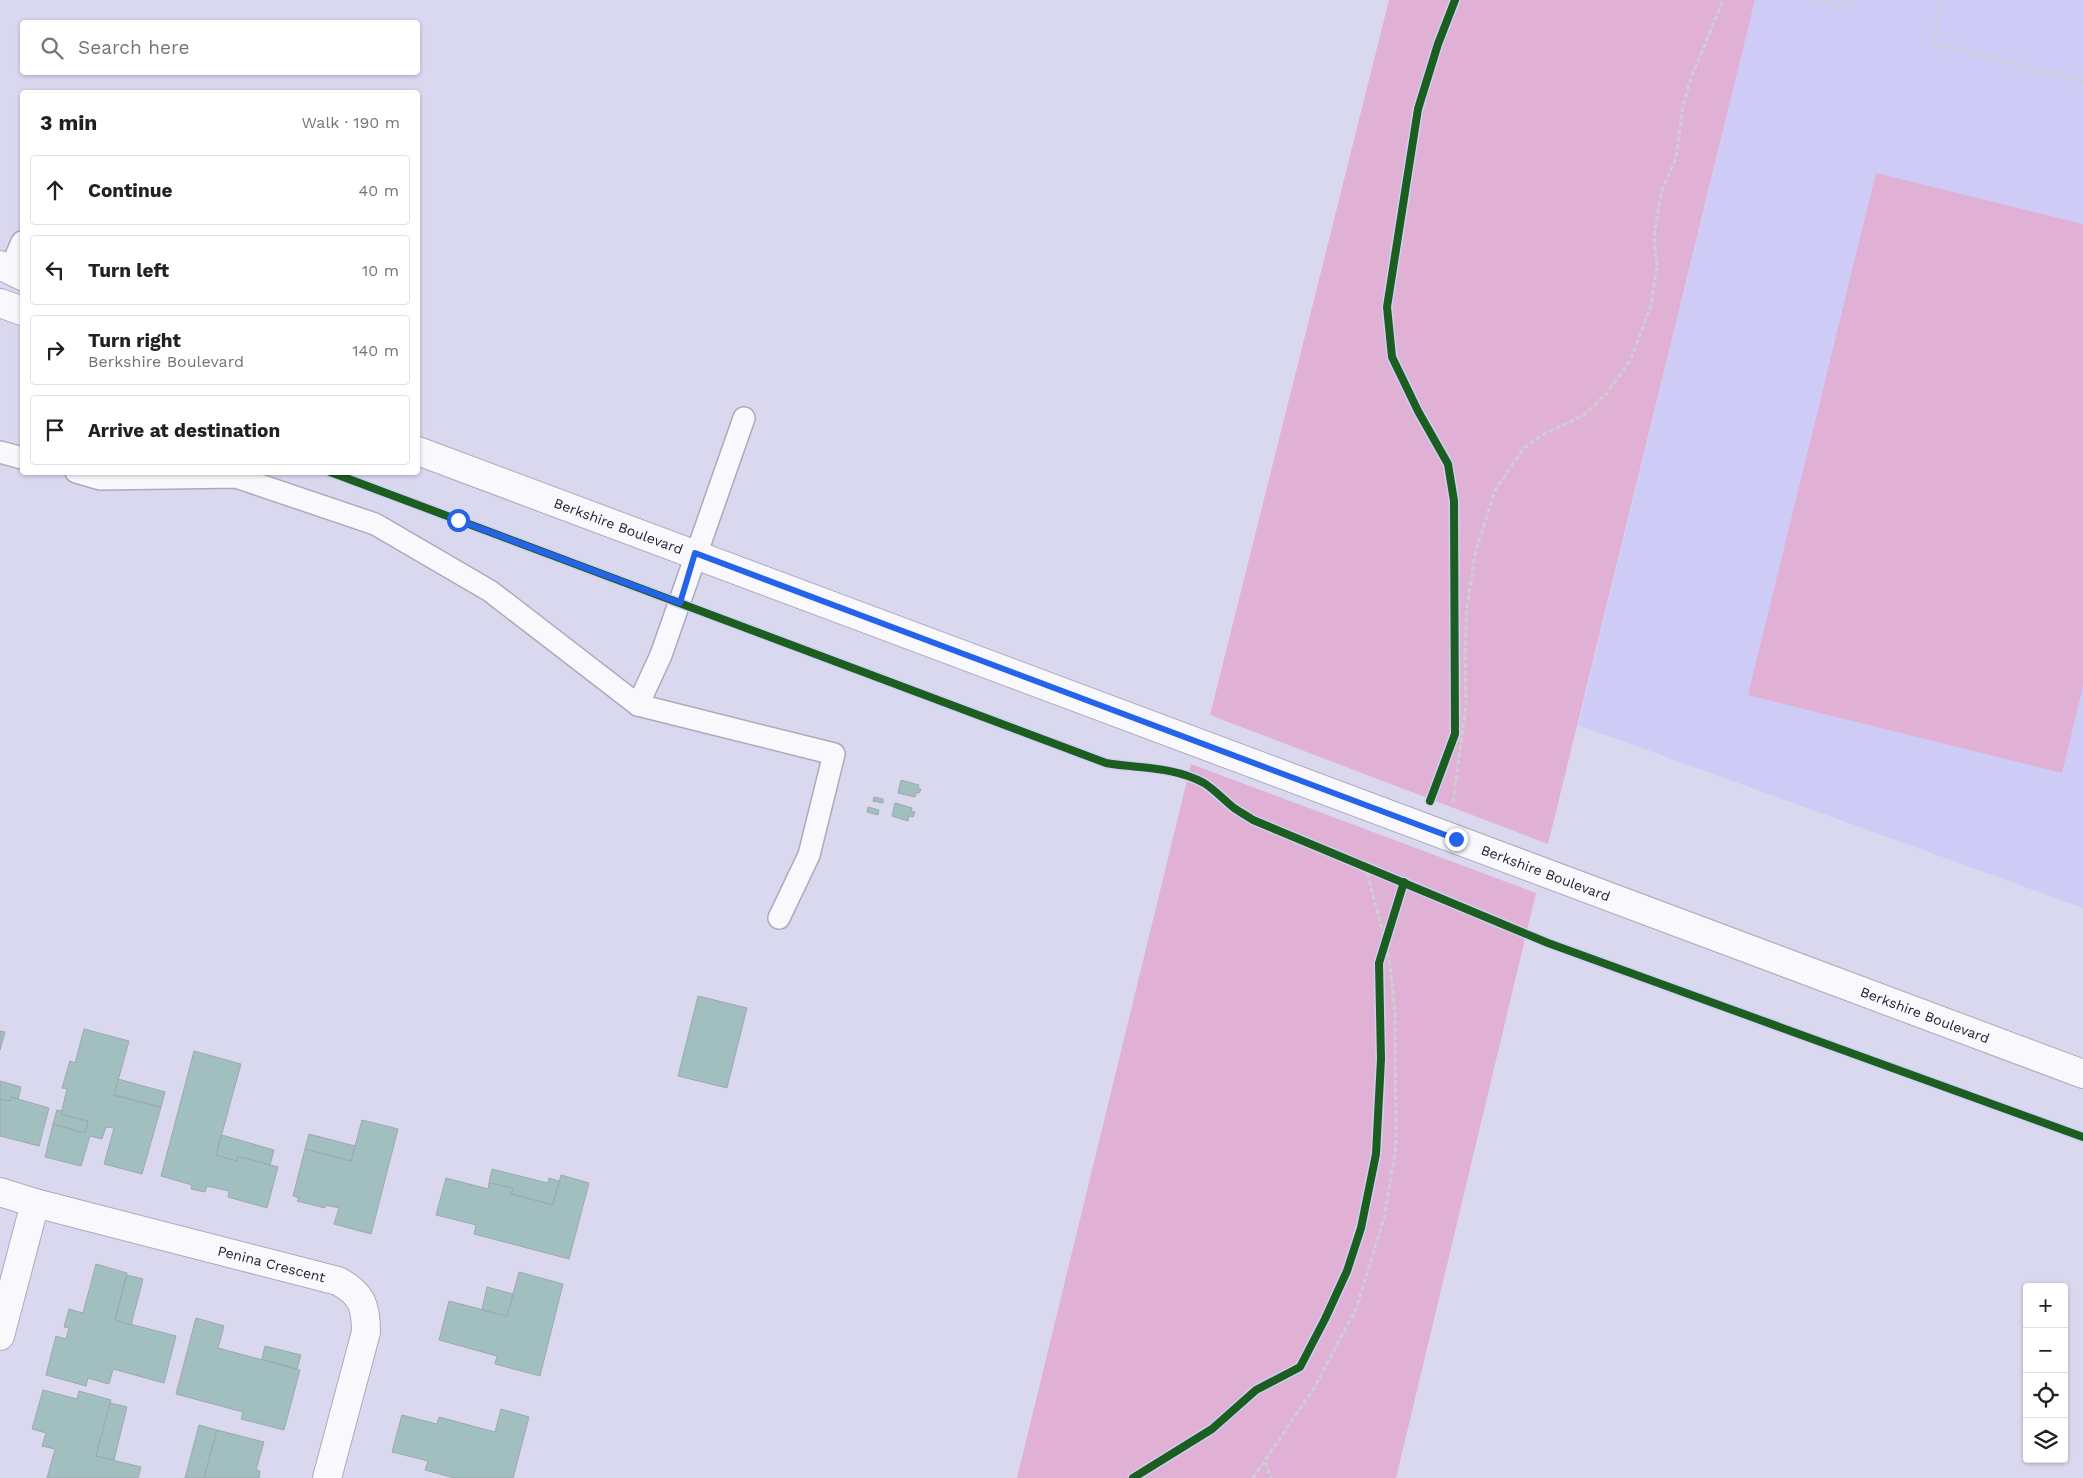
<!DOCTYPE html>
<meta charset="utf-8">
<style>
:root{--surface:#fff;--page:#f2f2f2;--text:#202124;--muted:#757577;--line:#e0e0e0}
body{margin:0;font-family:"Work Sans",sans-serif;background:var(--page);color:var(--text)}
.controls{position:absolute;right:15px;bottom:15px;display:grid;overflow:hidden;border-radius:5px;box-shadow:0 1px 4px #0004}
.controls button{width:45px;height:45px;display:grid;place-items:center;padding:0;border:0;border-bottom:1px solid var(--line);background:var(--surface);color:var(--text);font:25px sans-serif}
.stop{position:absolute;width:15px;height:15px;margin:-11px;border:4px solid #2563eb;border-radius:50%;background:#fff}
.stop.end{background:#2563eb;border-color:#fff;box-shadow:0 1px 5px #0008}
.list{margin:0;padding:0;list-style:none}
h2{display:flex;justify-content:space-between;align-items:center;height:65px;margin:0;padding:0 20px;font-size:21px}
h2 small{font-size:16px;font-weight:400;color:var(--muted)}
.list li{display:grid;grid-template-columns:32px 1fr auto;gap:15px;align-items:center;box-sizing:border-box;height:70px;margin:0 10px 10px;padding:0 10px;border:1px solid var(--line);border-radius:5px}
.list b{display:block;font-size:19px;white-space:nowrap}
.list p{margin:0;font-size:16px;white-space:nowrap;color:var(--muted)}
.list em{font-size:16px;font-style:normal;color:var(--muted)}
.icon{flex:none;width:28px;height:28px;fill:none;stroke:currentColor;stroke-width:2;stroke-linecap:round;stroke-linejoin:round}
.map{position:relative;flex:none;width:2083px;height:1478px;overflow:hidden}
.search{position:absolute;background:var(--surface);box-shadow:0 1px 4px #0004;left:20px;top:20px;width:400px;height:55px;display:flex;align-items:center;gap:12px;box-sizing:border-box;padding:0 18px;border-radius:5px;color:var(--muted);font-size:19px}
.panel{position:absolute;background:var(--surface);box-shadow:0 1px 4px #0004;left:20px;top:90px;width:400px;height:385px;border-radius:5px}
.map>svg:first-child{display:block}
.built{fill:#ceccf7}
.grass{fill:#e0b0d5}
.building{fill:#a1bfbf;stroke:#9ea8ae}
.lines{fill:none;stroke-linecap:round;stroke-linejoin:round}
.service-casing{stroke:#abaabd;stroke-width:24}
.minor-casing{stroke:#abaabd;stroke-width:30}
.tertiary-casing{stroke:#abaabd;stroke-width:30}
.path{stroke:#ceced5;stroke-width:3;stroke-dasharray:5 2.5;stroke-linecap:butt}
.service{stroke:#f9f9fd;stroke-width:21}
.minor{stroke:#f9f9fd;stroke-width:28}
.tertiary{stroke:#f9f9fd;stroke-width:28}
.cycleway-casing{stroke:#d0cff8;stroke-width:11}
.cycleway{stroke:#1b5e20;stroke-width:8}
.route{stroke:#2563eb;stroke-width:6}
.labels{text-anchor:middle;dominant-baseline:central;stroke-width:4;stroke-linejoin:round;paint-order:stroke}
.street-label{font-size:14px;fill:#202032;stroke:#d0cff8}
</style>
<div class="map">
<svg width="2083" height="1478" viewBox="0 0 2083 1478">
<rect width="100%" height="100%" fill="#d9d8ef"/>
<path class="built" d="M 1755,0 L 2083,0 L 2083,908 L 1578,725 Z"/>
<g class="grass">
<path d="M 1389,0 L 1755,0 L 1548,844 L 1210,715 Z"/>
<path d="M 1876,173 L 2083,224 L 2083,686 L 2062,773 L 1748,695 Z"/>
<path d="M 1191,764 L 1536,893 L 1396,1478 L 1017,1478 Z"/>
</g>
<g class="building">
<path d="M 901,780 L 919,785 L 918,789 L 921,789 L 919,793 L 916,793 L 915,797 L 898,793 Z"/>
<path d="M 874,797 L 883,799 L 883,803 L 873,801 Z"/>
<path d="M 895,803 L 912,808 L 911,811 L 915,812 L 913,817 L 909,816 L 908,821 L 892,816 Z"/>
<path d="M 868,807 L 879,810 L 878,815 L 867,812 Z"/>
<path d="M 698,996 L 747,1008 L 727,1088 L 678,1076 Z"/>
<path d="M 84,1029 L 129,1041 L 114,1095 L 161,1107 L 142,1174 L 104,1164 L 114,1128 L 106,1127 L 102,1139 L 90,1136 L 81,1166 L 45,1157 L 53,1124 L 85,1133 L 88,1121 L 61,1114 L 67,1089 L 62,1088 L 70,1061 L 75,1063 Z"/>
<path d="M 0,1031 L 5,1032 L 0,1050 Z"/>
<path d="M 194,1051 L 241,1064 L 216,1155 L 237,1161 L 238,1156 L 278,1167 L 267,1208 L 228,1197 L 229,1191 L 207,1186 L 205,1192 L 191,1189 L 192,1185 L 161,1176 Z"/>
<path d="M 118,1079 L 165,1092 L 161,1107 L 114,1095 Z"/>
<path d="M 0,1081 L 21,1087 L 18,1099 L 11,1097 L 10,1101 L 0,1099 Z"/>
<path d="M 11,1097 L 49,1108 L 39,1146 L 0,1136 L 0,1099 L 10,1101 Z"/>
<path d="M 57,1110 L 62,1111 L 61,1114 L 88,1121 L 85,1133 L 53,1124 Z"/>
<path d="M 362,1120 L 398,1129 L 371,1234 L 334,1224 L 339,1208 L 325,1205 L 325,1208 L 297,1201 L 299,1198 L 293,1196 L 305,1149 L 351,1161 Z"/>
<path d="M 309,1134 L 355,1146 L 351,1161 L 305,1149 Z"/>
<path d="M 222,1135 L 274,1150 L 270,1165 L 238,1156 L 237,1161 L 216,1155 Z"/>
<path d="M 492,1169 L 548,1183 L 549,1178 L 559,1181 L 553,1205 L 511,1194 L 513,1188 L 489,1183 Z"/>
<path d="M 561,1175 L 589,1183 L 569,1259 L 474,1234 L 476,1225 L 436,1215 L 446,1178 L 488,1189 L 489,1183 L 513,1188 L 511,1194 L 553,1205 Z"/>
<path d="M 96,1264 L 127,1273 L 115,1320 L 176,1336 L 164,1383 L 113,1369 L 109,1384 L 88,1378 L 86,1386 L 46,1375 L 56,1336 L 66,1339 L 69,1328 L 64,1327 L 69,1309 L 83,1313 Z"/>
<path d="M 519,1272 L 563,1284 L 540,1376 L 495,1364 L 497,1356 L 439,1340 L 449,1301 L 507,1316 Z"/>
<path d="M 127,1275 L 143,1279 L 131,1325 L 115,1320 Z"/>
<path d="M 487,1287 L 513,1294 L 507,1316 L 482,1310 Z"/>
<path d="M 196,1318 L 224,1326 L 218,1348 L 300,1370 L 284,1430 L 241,1419 L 243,1412 L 176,1394 Z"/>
<path d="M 265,1346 L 301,1355 L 297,1369 L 262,1359 Z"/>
<path d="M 43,1390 L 77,1399 L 79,1391 L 111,1400 L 96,1456 L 141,1467 L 138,1478 L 47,1478 L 55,1449 L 42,1446 L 46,1433 L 32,1429 Z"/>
<path d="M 110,1403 L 127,1407 L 114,1460 L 96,1456 Z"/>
<path d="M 501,1409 L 529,1417 L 513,1478 L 454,1478 L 425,1470 L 428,1461 L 392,1452 L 402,1415 L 437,1424 L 439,1417 L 495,1432 Z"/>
<path d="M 199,1425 L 217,1430 L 204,1478 L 185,1478 Z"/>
<path d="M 217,1430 L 264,1442 L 256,1470 L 260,1471 L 259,1478 L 204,1478 Z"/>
</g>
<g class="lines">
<defs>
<g id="service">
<path d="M 10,270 L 22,242"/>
<path d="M 0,452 L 22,458"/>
<path d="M 76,472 L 100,479 L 236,477 L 375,524 L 490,591 L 638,705 L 661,655 L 744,418"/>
<path d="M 638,705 L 834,754 L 809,855 L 779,918"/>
</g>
<g id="minor">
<path id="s1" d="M 0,1192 L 35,1203 L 338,1281 C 362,1294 366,1306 366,1332 L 327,1478"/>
<path d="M 0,1336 L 35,1203"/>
</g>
<g id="tertiary">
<path d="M 0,265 L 22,276"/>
<path d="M 0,303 L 22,311"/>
<path id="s2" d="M 418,451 L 2083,1074"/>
</g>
</defs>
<use href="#service" class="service-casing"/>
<use href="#minor" class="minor-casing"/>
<use href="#tertiary" class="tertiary-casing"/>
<g class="path">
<path d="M 1816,0 L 1849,8 L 1851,0"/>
<path d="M 1943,0 L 1932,43 L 2083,81"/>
<path d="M 1453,802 L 1466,705 L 1465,654 L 1467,606 L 1475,554 L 1495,490 L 1524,448 L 1542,435 L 1584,415 L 1607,393 L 1631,359 L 1651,306 L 1657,266 L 1654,236 L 1661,193 L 1676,158 L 1683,106 L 1690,81 L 1723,0"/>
<path d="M 1265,1462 L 1271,1478"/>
<path d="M 1253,1478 L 1314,1388 L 1356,1309 L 1384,1219 L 1396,1147 L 1395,1012 L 1389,957 L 1366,868"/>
</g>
<use href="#service" class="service"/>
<use href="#minor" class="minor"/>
<use href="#tertiary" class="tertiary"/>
<defs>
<g id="cycleway">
<path d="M 330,472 L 1106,763 C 1140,769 1173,766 1204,783 C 1215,790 1224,800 1234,808 C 1240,812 1247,816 1253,820 L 1548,943 L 2083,1137"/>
<path d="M 1430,801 L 1455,734 L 1454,501 L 1448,464 L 1418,411 L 1392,357 L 1387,307 L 1418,109 L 1438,44 L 1455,0"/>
<path d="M 1133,1478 L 1212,1429 L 1256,1390 L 1300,1367 L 1325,1319 L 1347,1271 L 1361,1228 L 1376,1154 L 1381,1059 L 1379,963 L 1404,882"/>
</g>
</defs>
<use href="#cycleway" class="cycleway-casing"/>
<use href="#cycleway" class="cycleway"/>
</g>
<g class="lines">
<path class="route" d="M 458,520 L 680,603 L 695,553 L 1456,839"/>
</g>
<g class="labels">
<g class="street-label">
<text stroke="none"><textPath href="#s2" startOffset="214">Berkshire Boulevard</textPath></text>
<text stroke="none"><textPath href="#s2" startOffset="1204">Berkshire Boulevard</textPath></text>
<text stroke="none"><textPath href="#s2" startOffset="1609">Berkshire Boulevard</textPath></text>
<text stroke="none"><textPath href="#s1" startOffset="281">Penina Crescent</textPath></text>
</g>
</g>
</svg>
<div class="controls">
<button>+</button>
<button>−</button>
<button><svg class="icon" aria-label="locate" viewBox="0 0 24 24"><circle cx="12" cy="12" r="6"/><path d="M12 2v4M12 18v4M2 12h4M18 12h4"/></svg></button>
<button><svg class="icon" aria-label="layers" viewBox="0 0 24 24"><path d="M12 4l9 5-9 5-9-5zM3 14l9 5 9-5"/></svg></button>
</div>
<div class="stop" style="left:458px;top:520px"></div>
<div class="stop end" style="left:1456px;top:839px"></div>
<div class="search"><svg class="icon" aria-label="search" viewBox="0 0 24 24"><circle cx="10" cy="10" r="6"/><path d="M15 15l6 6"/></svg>Search here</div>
<section class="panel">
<h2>3 min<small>Walk · 190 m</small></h2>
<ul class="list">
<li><svg class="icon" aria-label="ahead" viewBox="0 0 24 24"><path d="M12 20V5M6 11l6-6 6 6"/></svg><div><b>Continue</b></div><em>40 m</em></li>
<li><svg class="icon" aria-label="left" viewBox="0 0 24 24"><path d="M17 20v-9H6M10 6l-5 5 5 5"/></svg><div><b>Turn left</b></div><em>10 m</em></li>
<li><svg class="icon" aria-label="right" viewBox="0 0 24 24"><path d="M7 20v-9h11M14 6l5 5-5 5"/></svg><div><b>Turn right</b><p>Berkshire Boulevard</p></div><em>140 m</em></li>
<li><svg class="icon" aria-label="arrive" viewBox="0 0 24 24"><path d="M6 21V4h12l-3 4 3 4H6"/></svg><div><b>Arrive at destination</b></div></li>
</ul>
</section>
</div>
